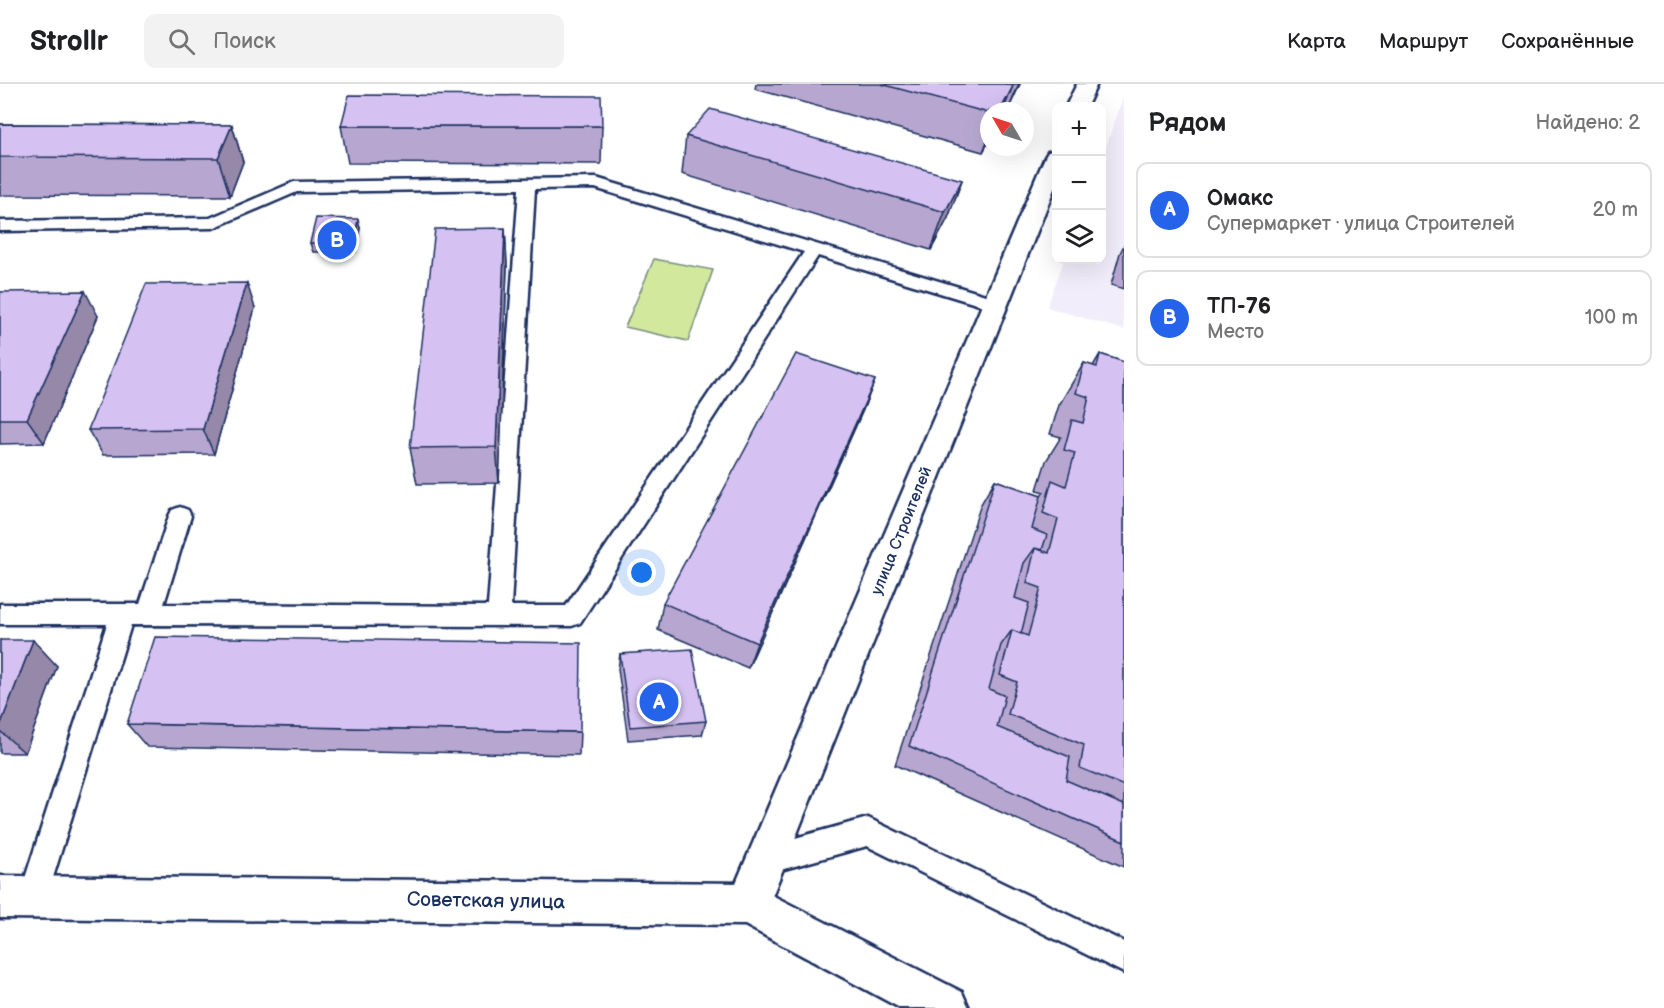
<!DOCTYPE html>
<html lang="ru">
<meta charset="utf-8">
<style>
:root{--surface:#fff;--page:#f2f2f2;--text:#202124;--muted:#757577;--line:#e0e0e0;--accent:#2563eb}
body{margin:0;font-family:"Balsamiq Sans",sans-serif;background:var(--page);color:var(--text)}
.controls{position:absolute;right:18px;top:18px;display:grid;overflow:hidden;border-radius:12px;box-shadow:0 6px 24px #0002}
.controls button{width:54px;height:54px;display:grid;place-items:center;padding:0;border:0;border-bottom:2px solid var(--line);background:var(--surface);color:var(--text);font:30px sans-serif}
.compass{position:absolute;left:980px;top:18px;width:54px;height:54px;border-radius:50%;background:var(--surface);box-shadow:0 6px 24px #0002;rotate:309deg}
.you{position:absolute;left:642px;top:489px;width:21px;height:21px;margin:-15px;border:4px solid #fff;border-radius:50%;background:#1a73e8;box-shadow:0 0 0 9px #1a73e833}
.badge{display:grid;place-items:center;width:39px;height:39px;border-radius:50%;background:var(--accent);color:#fff;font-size:20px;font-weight:700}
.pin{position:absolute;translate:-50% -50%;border:3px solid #fff;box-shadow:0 2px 6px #0006}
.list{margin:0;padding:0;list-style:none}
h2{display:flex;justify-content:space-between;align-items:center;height:78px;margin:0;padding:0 24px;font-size:26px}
h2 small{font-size:20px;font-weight:400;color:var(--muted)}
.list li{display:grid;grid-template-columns:39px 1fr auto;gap:18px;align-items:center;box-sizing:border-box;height:96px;margin:0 12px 12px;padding:0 12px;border:2px solid var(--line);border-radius:12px}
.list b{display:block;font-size:22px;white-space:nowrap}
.list p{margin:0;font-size:20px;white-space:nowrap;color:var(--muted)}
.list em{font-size:20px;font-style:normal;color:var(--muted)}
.icon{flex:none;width:33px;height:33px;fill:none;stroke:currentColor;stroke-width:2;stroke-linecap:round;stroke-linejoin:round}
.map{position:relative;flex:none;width:1124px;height:924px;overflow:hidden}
header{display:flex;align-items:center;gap:36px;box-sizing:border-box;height:84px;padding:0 30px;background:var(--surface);border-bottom:2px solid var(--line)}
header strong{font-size:28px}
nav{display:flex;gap:33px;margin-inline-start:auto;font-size:21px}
.search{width:420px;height:54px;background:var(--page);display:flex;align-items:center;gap:15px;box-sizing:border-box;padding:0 21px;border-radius:12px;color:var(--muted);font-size:22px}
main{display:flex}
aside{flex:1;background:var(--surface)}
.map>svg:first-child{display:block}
.built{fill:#f2edfb}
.green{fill:#d2e89d;stroke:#768c7e;stroke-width:1.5}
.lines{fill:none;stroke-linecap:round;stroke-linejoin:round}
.lane-casing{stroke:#1b2f5e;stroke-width:5}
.street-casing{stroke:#1b2f5e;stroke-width:5}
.secondary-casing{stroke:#1b2f5e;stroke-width:5}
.lane{fill:#fff;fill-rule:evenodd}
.street{fill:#fff;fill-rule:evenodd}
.secondary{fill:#fff;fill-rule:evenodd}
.wall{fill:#b7a7d0;stroke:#1b2f5e;stroke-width:1.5}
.shaded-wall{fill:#9588a9;stroke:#1b2f5e;stroke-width:1.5}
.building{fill:#d5c2f2;stroke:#1b2f5e;stroke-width:1.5}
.labels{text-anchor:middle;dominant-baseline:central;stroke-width:4.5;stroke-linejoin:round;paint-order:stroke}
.street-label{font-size:16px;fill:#1b2f5e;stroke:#fff}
.near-street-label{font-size:20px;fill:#1b2f5e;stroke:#fff}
</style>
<header>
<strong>Strollr</strong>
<div class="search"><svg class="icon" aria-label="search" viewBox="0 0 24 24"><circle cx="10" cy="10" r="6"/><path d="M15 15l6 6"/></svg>Поиск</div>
<nav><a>Карта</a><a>Маршрут</a><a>Сохранённые</a></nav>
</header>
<main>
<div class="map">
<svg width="1124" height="924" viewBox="0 0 1124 924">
<rect width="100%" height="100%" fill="#fff"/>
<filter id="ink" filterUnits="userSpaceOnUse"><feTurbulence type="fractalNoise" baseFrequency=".0167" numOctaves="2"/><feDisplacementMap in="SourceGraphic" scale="12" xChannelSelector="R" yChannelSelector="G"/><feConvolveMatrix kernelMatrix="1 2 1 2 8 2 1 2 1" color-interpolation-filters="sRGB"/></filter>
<g filter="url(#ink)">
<path class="built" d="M 1124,11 L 1124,246 L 1047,223 L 1064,176 L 1102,176 L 1102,74 Z"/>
<path class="green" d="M 654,175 L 713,186 L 688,257 L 625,243 Z"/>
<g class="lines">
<defs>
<g id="lane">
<path d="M 596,94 L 1002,216 L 1005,220 L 1002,224 L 996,226 L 818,172 L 580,539 L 572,542 L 131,541 L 47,813 L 43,823 L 33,827 L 23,823 L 19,813 L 107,540 L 0,540 L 0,520 L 140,520 L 169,432 L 172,426 L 180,423 L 188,426 L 191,432 L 164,520 L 488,522 L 519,105 L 297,108 L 213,144 L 0,147 L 0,137 L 210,134 L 294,98 ZM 595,104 L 804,168 L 566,522 L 511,522 L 535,105 Z"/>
<path d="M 868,734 L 1124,858 L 1124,889 L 867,762 L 766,790 L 756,786 L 752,776 L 756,766 L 766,762 Z"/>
</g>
<g id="street">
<path d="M 1077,0 L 1097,0 L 1087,22 L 1066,22 Z"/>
<path d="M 1056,66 L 1056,100 L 763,835 L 748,841 L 733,835 L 727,820 L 1045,73 L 1048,68 Z"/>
</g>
<path id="secondary" d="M 0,792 L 748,799 L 962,908 L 969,924 L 900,924 L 745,841 L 0,834 Z"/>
</defs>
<use href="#lane" class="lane-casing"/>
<use href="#street" class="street-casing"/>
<use href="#secondary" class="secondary-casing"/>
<use href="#lane" class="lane"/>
<use href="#street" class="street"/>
<use href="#secondary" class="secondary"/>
</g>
<g class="wall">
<path d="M 756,0 L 1020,0 L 1008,26 L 1004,25 L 1003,27 L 989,27 L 989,57 L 983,68 L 755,5 Z"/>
<path d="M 0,40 L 232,41 L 243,78 L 230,112 L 0,111 Z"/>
<path d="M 341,42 L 602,42 L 601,80 L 348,79 Z"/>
<path d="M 686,52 L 962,96 L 948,134 L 931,166 L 682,90 Z"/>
<path d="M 358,135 L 360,144 L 356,168 L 313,168 L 310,159 Z"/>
<path d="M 505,144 L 507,182 L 499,399 L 417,400 L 410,364 Z"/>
<path d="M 1124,161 L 1124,205 L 1111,201 L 1120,169 Z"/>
<path d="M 0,208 L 98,232 L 44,359 L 0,360 Z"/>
<path d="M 255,224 L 214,370 L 103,371 L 88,346 Z"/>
<path d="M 1100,270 L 1124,278 L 1124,783 L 895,681 L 981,420 L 995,396 L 1041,412 L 1044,408 L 1037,406 L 1046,377 L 1061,353 L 1050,350 L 1059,321 L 1084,279 L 1093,282 Z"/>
<path d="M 875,296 L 863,326 L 748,584 L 658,546 L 663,519 Z"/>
<path d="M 0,556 L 57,582 L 25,669 L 0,669 Z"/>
<path d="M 620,570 L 706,637 L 702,651 L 628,656 L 618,585 Z"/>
<path d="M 127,640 L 580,648 L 579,671 L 147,663 Z"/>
</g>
<g class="shaded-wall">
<path d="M 1019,0 L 1020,0 L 1008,26 Z"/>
<path d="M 1013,2 L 1003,27 L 1000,27 Z"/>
<path d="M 232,41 L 243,78 L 230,112 L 218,74 Z"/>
<path d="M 989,52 L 989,57 L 983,68 Z"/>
<path d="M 962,96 L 948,134 L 931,166 L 945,128 Z"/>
<path d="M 358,135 L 360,144 L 356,168 L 354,159 Z"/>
<path d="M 505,144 L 507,182 L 499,399 L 496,363 Z"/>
<path d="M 247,199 L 255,224 L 214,370 L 203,345 Z"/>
<path d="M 85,207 L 98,232 L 44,359 L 27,335 Z"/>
<path d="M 875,296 L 863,326 L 748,584 L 757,559 Z"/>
<path d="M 33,556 L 57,582 L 25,669 L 0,647 L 0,642 Z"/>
</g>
<g class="building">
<path d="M 881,0 L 1005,0 L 1013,2 L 1000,27 L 989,27 L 989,29 Z"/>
<path d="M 349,11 L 601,12 L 602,42 L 341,42 Z"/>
<path d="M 710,25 L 962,96 L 945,128 L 686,52 Z"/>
<path d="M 0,40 L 232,41 L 218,74 L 0,73 Z"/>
<path d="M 316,134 L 358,135 L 354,159 L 310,159 Z"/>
<path d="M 505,144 L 496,363 L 410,364 L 435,145 Z"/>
<path d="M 247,199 L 203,345 L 88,346 L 146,200 Z"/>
<path d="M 85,207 L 27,335 L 0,335 L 0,208 Z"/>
<path d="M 796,270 L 875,296 L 757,559 L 663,519 Z"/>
<path d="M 1100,270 L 1124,278 L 1124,702 L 1080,684 L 1084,661 L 1008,630 L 1017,598 L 1000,591 L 1012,546 L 1028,552 L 1041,504 L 1027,499 L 1035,464 L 1049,469 L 1058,435 L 1043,429 L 1052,396 L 1066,402 L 1075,369 L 1064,366 L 1072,336 L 1083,339 L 1089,313 L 1076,309 L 1084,279 L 1097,283 Z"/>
<path d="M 995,396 L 1041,412 L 1032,445 L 1047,451 L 1042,466 L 1035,464 L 1024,479 L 1015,514 L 1029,519 L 1021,550 L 1012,546 L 1001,561 L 989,605 L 1005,612 L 997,643 L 1070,673 L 1066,696 L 1124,721 L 1124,757 L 909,662 Z"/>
<path d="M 155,553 L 581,559 L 580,648 L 127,640 Z"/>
<path d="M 0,556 L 33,556 L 0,642 Z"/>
<path d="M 692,565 L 706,637 L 630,643 L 620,570 Z"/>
</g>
</g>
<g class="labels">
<g class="street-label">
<text transform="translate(902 447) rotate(-68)">улица Строителей</text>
</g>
<g class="near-street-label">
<text transform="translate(486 817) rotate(1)">Советская улица</text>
</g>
</g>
</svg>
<div class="controls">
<button>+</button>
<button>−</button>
<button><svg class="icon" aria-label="layers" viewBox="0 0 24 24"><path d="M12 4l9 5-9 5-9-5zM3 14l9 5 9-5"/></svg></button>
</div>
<svg class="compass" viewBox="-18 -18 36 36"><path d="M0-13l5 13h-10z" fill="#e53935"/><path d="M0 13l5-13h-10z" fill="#757577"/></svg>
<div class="you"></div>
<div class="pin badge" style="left:659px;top:618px">A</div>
<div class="pin badge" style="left:337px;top:156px">B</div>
</div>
<aside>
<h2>Рядом<small>Найдено: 2</small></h2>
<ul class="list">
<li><span class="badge">A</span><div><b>Омакс</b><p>Супермаркет · улица Строителей</p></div><em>20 m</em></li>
<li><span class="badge">B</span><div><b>ТП-76</b><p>Место</p></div><em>100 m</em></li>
</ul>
</aside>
</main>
